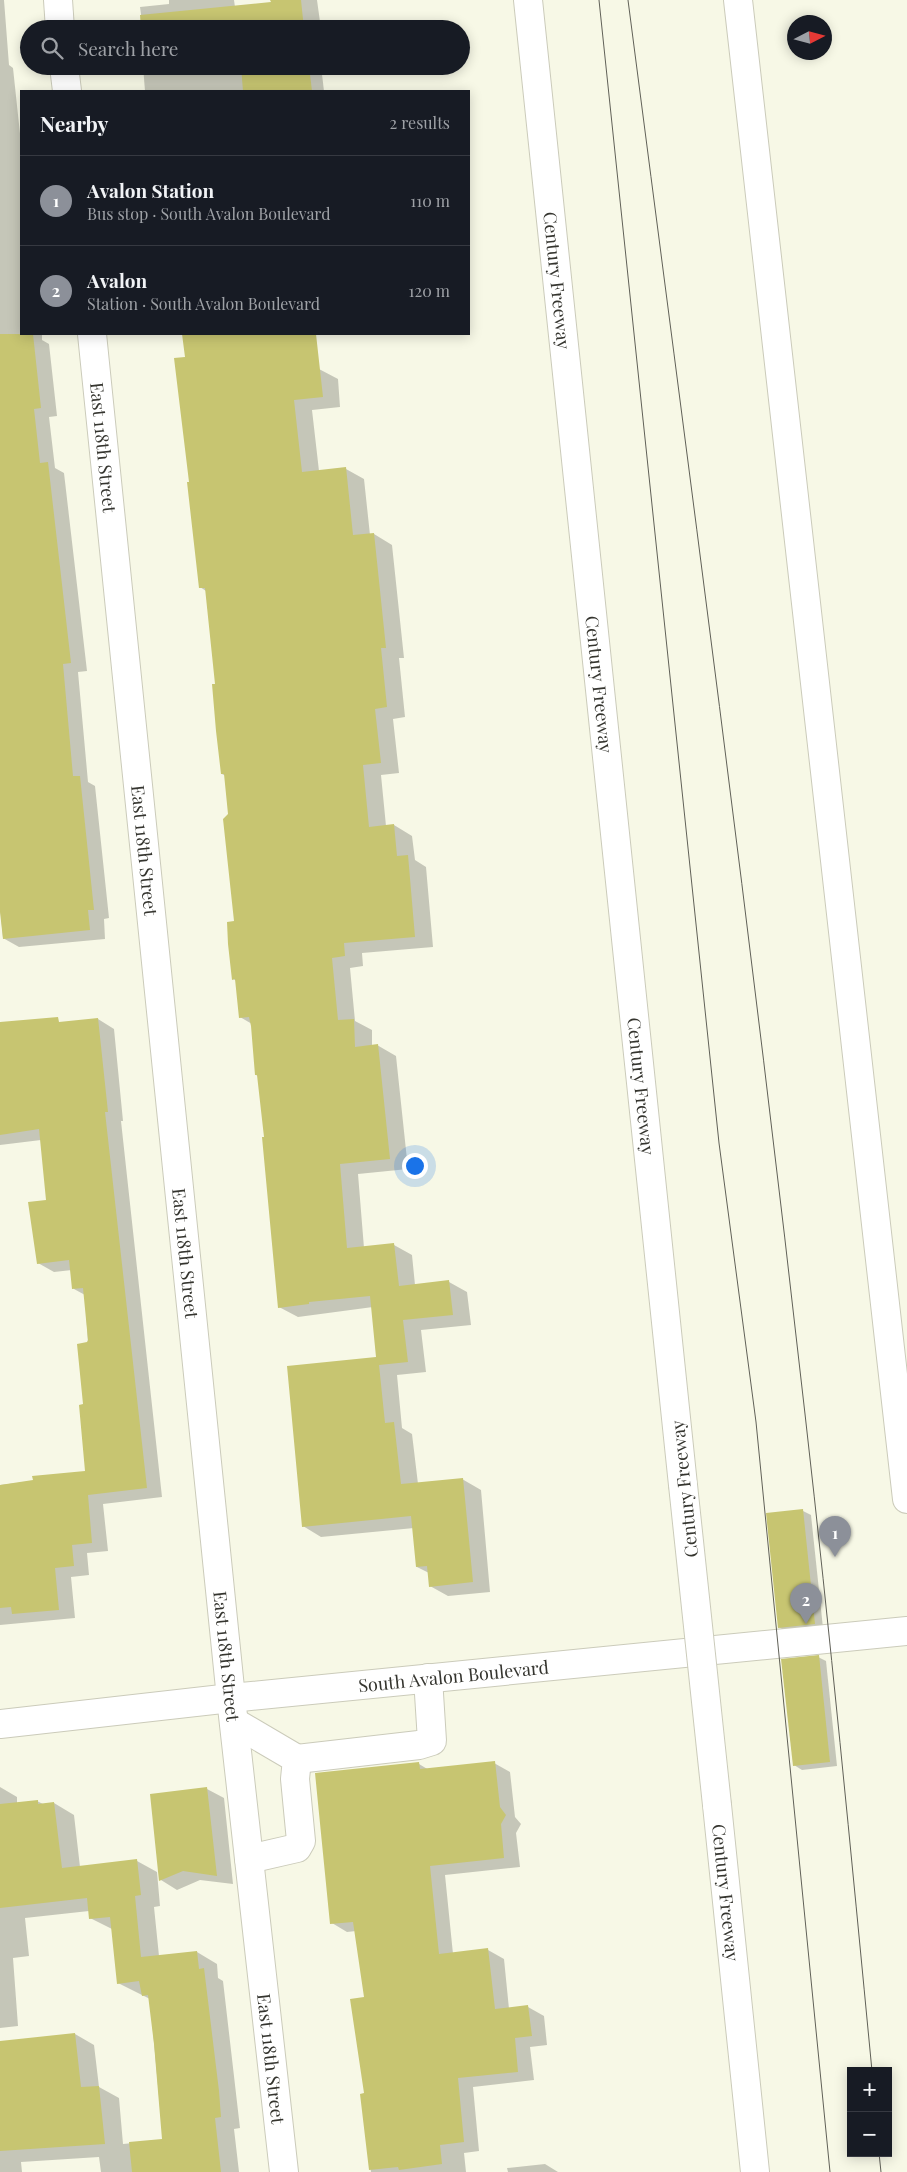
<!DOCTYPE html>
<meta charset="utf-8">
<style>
:root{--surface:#171b24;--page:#20242c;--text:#f1f3f6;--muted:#9ea1a6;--line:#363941;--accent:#8c9099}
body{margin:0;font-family:"Playfair Display",serif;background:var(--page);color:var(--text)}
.controls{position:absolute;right:15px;bottom:15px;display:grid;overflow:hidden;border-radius:0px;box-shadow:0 2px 12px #0003}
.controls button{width:45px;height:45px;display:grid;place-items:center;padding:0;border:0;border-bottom:1px solid var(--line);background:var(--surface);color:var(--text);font:25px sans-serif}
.compass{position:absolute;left:787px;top:15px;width:45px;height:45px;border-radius:50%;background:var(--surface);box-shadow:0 2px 12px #0003;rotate:84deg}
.you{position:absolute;left:414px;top:1165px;width:18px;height:18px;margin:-12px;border:4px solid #fff;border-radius:50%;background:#1a73e8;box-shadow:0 0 0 8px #1a73e833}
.badge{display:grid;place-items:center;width:32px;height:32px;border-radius:50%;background:var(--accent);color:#fff;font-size:16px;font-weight:700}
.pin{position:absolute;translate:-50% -41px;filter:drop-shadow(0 1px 2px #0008)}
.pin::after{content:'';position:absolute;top:26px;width:18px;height:15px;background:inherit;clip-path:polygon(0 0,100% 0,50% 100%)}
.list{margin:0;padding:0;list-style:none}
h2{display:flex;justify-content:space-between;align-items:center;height:65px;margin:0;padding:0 20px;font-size:21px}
h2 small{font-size:16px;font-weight:400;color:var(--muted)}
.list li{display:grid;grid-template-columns:32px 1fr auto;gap:15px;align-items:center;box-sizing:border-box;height:90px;padding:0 20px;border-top:1px solid var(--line)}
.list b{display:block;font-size:19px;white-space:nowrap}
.list p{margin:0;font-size:16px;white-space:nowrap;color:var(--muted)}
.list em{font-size:16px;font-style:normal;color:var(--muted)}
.icon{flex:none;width:28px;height:28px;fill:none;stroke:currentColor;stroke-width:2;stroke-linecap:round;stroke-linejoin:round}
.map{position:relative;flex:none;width:907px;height:2172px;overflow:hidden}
.search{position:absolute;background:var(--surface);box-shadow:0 2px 12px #0003;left:20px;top:20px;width:450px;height:55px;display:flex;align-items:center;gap:12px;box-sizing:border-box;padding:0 18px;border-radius:28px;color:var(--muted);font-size:19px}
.panel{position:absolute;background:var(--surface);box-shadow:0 2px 12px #0003;left:20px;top:90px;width:450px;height:245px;border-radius:0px}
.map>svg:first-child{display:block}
.shadow{fill:#0003}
.building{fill:#c7c571}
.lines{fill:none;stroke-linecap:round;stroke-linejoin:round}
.minor-casing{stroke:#cbcbba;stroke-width:30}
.major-casing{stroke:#cbcbba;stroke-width:30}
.highway-casing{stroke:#cbcbba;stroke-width:30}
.minor{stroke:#fff;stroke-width:28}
.major{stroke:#fff;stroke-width:28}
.highway{stroke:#fff;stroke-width:28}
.tram{stroke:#606057;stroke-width:1}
.highway-bridge-casing{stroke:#cbcbba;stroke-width:30;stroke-linecap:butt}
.highway-bridge{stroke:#fff;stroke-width:28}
.labels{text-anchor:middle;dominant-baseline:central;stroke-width:4;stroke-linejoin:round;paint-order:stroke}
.street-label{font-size:18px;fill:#35352f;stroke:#fff}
</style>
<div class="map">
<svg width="907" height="2172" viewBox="0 0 907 2172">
<rect width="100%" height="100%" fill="#f7f8e6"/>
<g class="shadow">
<path d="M 0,0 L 4,0 L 9,65 L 13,68 L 21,143 L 21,334 L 42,334 L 42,340 L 49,344 L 57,416 L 49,417 L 55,468 L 64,473 L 87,671 L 78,672 L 88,782 L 95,786 L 109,918 L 104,919 L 105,939 L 19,947 L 3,938 L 0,905 Z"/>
<path d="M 169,0 L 234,0 L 235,7 L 271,3 L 271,0 L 317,0 L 321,29 L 143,29 L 140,7 L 169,4 Z"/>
<path d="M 143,66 L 321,66 L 324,91 L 145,91 Z"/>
<path d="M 184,334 L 302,334 L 307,370 L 319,369 L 338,379 L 340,407 L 312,410 L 319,471 L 346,469 L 364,479 L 370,535 L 374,534 L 392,545 L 404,658 L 399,658 L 405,717 L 393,719 L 399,773 L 381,775 L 386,826 L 394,825 L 412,836 L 415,860 L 426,867 L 433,947 L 362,953 L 363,966 L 350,968 L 355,1021 L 372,1030 L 372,1046 L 377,1045 L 396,1056 L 408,1169 L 358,1174 L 364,1248 L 394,1245 L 412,1255 L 415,1285 L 449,1282 L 467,1292 L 471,1325 L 421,1330 L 426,1372 L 397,1375 L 402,1428 L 412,1434 L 418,1484 L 462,1479 L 481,1490 L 490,1592 L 448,1596 L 430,1586 L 429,1573 L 417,1567 L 414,1528 L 321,1537 L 303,1526 L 377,1358 L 373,1307 L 298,1317 L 279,1307 L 265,1138 L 258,1076 L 256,1075 L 252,1024 L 240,1017 L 237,981 L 233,979 L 236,922 L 230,814 L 226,776 L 222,774 L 216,685 L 206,591 L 200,587 L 191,483 L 187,358 Z"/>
<path d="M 98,1019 L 114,1029 L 123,1121 L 121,1121 L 162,1497 L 103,1504 L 108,1551 L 87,1553 L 89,1575 L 71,1577 L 75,1618 L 0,1625 L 0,1485 L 34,1481 L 86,1472 L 85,1405 L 88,1343 L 85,1295 L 74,1289 L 72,1270 L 54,1272 L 38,1263 L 47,1201 L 41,1140 L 0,1145 L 0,1030 Z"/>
<path d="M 803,1511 L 811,1515 L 823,1628 L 787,1632 L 779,1627 Z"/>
<path d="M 818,1657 L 826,1661 L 837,1766 L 802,1770 L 794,1765 Z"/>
<path d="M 494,1763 L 510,1772 L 515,1817 L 521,1824 L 516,1833 L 520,1867 L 445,1875 L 453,1954 L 488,1950 L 504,1959 L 509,2009 L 528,2007 L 544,2016 L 547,2045 L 530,2047 L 534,2080 L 473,2087 L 479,2151 L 464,2153 L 466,2172 L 371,2172 L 361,2095 L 365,2095 L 366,1998 L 356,1931 L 347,1932 L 332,1923 L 419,1764 L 429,1770 Z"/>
<path d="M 0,1787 L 17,1797 L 17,1803 L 37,1801 L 43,1804 L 54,1803 L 74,1815 L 80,1867 L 137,1861 L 157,1872 L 160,1906 L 154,1907 L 159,1956 L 197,1952 L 217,1964 L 218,1978 L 223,1981 L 240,2128 L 234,2129 L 239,2172 L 101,2172 L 99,2157 L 21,2162 L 22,2172 L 0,2172 L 0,2097 L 75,2034 L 94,2045 L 99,2087 L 119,2098 L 123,2144 L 163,2140 L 150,1999 L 118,1983 L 112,1929 L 90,1918 L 89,1911 L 25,1918 L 29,1956 L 13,1958 L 18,2026 L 0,2028 Z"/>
<path d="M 207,1789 L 224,1798 L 233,1884 L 200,1880 L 177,1890 L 161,1880 L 151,1795 Z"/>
<path d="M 545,2164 L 558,2172 L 508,2172 L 507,2168 Z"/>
</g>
<g class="building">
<path d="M 270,0 L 301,0 L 304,29 L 141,29 L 140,15 L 271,2 Z"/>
<path d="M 145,66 L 222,66 L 146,74 Z"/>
<path d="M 241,66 L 309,66 L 312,91 L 243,91 Z"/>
<path d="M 0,334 L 33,334 L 41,408 L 34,409 L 40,463 L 48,462 L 71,663 L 63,664 L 73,776 L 80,776 L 94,910 L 88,910 L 90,930 L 3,939 L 0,912 Z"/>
<path d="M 182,334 L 316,334 L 323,397 L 294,400 L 302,472 L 346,467 L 353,535 L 374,533 L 386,648 L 381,648 L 387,707 L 375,709 L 381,763 L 363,765 L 369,827 L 394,824 L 397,856 L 408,855 L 415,937 L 344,943 L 345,956 L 332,958 L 338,1020 L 354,1019 L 355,1047 L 378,1044 L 390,1159 L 340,1164 L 347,1248 L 394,1243 L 399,1286 L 449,1280 L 453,1315 L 403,1320 L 408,1362 L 379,1365 L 385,1423 L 394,1422 L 401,1484 L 463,1478 L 473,1582 L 429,1587 L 427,1566 L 416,1567 L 411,1516 L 302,1527 L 287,1366 L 376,1357 L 370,1296 L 309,1302 L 309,1304 L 278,1308 L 262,1137 L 264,1137 L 257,1075 L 255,1075 L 251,1026 L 249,1017 L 239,1018 L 235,979 L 232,980 L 228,944 L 227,922 L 234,921 L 223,819 L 228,814 L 224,774 L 221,774 L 216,731 L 212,684 L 215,684 L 205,588 L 199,588 L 187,482 L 189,482 L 174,358 L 185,357 Z"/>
<path d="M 58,1017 L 59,1022 L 98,1018 L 108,1112 L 105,1112 L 147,1488 L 88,1495 L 92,1543 L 72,1545 L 74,1566 L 55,1568 L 59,1610 L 12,1614 L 11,1607 L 0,1608 L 0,1485 L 33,1480 L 32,1476 L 85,1471 L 79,1405 L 83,1404 L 77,1344 L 87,1342 L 88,1340 L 83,1288 L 72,1289 L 69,1260 L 37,1264 L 28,1202 L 46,1200 L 39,1129 L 0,1135 L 0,1022 Z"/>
<path d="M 803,1509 L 815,1624 L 778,1628 L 766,1513 Z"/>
<path d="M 819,1655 L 830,1762 L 793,1766 L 781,1659 Z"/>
<path d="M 495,1761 L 500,1807 L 506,1815 L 501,1824 L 504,1858 L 430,1866 L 439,1954 L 488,1948 L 495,2009 L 528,2005 L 532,2036 L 515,2038 L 518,2072 L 458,2078 L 464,2142 L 440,2145 L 442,2164 L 399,2170 L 398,2167 L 369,2170 L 360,2094 L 364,2093 L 350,1999 L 364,1997 L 353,1922 L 330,1924 L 315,1773 L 419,1762 L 420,1769 Z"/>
<path d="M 207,1787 L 217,1876 L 183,1871 L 159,1881 L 150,1794 Z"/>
<path d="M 38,1800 L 38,1804 L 54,1802 L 62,1868 L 137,1859 L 141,1895 L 135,1896 L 141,1957 L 197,1951 L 199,1969 L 204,1968 L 219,2091 L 221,2117 L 215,2118 L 221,2172 L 132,2172 L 129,2142 L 162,2139 L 154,2044 L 148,1995 L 142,1996 L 139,1981 L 117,1984 L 110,1917 L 89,1919 L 87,1898 L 0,1908 L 0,1804 Z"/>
<path d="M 75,2033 L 81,2087 L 99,2086 L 105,2144 L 0,2151 L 0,2041 Z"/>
</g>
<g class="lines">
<defs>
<g id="minor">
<path d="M 58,0 L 60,29"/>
<path d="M 64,66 L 67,91"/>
<path id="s1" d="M 92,334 L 231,1698 L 284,2172"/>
<path d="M 234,1722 L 297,1759 L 295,1779 L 301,1841 L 297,1848 L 249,1859"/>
<path d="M 297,1759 L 419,1745 L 432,1741 L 428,1678"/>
</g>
<g id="major">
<path id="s2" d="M 0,1724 L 231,1698 L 907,1631"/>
</g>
<g id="highway">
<path id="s3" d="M 528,0 L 683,1485"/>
<path d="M 738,0 L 907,1499"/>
<path id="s4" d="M 717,1805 L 755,2172"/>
</g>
</defs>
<use href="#minor" class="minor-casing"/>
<use href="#major" class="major-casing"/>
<use href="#highway" class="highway-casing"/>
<use href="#minor" class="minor"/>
<use href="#major" class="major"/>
<use href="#highway" class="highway"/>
<g class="tram">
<path d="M 599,0 L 719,1143 L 756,1422 L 830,2172"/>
<path d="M 628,0 C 689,471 752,942 805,1414 C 830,1633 851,1852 872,2071"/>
<path d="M 879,2153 L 881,2172"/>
</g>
<defs>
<path id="highway-bridge" d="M 683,1485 L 717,1805"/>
</defs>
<use href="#highway-bridge" class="highway-bridge-casing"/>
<use href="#highway-bridge" class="highway-bridge"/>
</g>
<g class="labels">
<g class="street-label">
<text stroke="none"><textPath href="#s3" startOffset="282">Century Freeway</textPath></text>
<text stroke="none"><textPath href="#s1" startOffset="114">East 118th Street</textPath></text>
<text stroke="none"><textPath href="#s3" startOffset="688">Century Freeway</textPath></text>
<text stroke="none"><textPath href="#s1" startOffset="519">East 118th Street</textPath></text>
<text stroke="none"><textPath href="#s3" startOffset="1092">Century Freeway</textPath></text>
<text stroke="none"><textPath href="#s1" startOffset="924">East 118th Street</textPath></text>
<text transform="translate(684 1489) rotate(-96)">Century Freeway</text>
<text stroke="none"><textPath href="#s1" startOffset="1329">East 118th Street</textPath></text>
<text stroke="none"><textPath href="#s2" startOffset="456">South Avalon Boulevard</textPath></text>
<text stroke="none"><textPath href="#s4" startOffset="88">Century Freeway</textPath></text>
<text stroke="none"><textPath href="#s1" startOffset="1734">East 118th Street</textPath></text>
</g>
</g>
</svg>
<div class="controls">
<button>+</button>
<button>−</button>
</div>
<svg class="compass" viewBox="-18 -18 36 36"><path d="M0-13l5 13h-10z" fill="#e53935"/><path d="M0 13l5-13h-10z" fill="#9ea1a6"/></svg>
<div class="you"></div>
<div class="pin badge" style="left:835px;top:1557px">1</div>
<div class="pin badge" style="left:806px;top:1624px">2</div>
<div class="search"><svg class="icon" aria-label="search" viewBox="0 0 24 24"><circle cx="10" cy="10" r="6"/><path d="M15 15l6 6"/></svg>Search here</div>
<section class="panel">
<h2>Nearby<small>2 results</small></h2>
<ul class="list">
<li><span class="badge">1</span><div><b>Avalon Station</b><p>Bus stop · South Avalon Boulevard</p></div><em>110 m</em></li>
<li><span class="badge">2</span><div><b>Avalon</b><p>Station · South Avalon Boulevard</p></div><em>120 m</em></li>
</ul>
</section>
</div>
